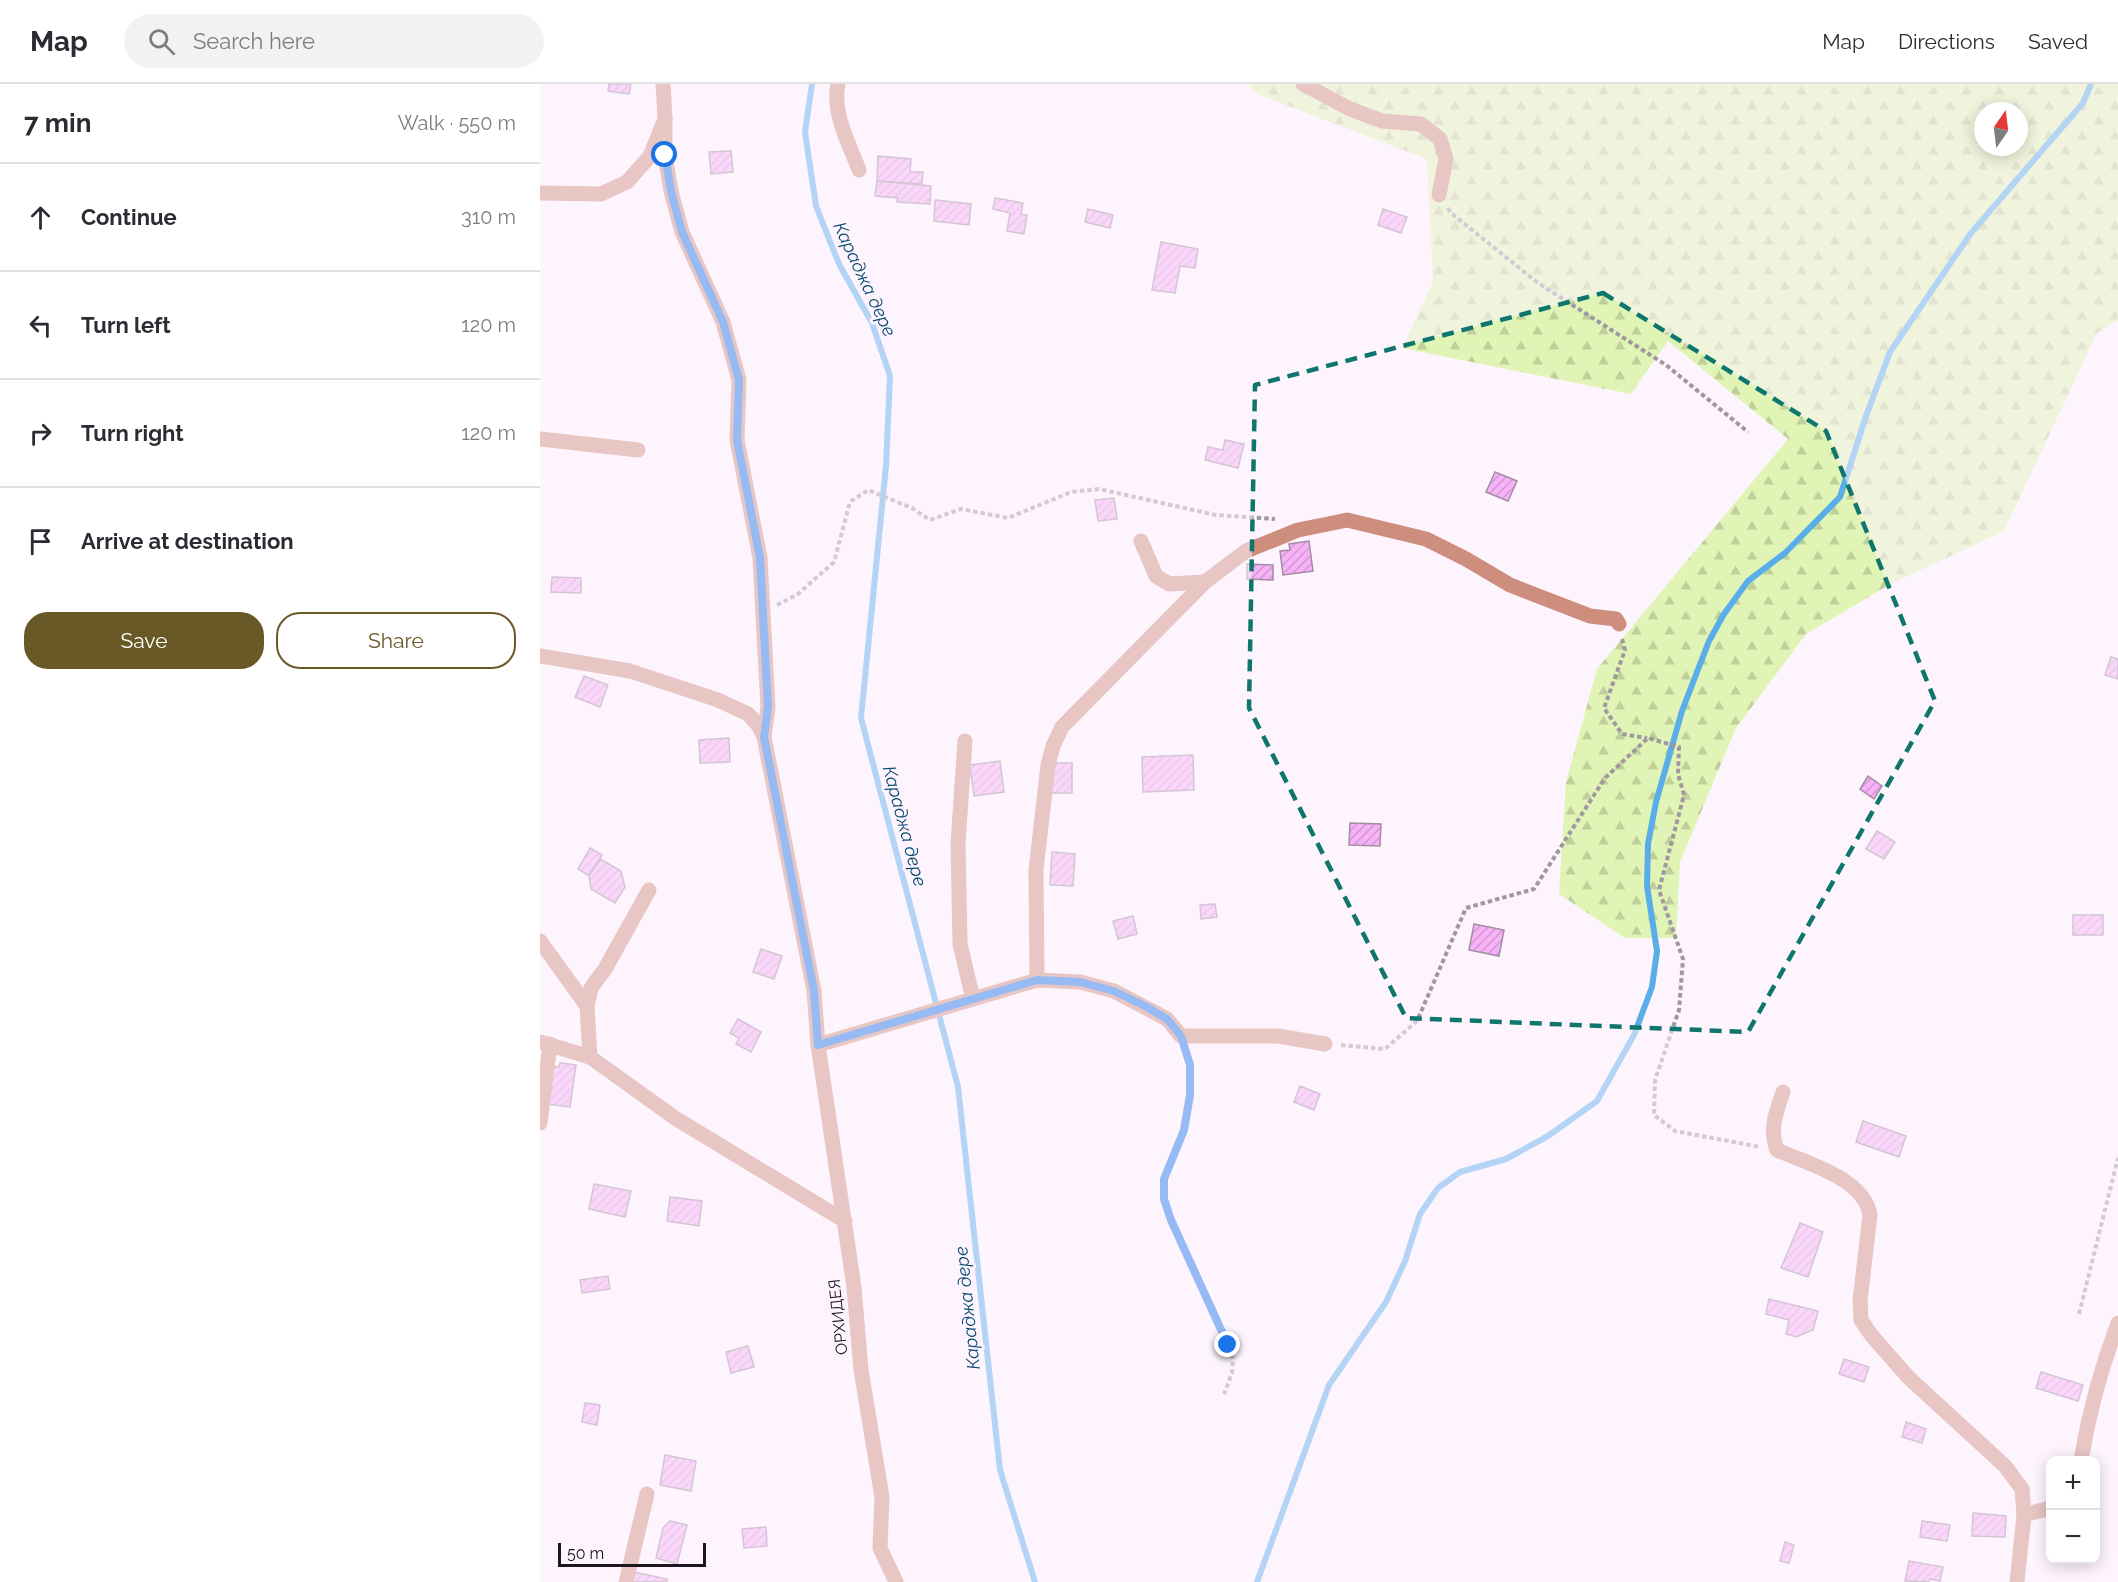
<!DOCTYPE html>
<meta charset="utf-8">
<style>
:root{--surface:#fff;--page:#f2f2f3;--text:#2b2b33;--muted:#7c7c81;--line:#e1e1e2;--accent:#695927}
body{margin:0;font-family:Raleway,sans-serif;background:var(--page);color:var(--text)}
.controls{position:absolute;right:18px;bottom:18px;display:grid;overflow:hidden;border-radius:12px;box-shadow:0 3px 15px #0003}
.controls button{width:54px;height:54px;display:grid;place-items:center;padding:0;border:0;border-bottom:2px solid var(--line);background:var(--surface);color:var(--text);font:30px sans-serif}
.compass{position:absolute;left:1434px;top:18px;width:54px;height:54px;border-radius:50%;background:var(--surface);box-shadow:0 3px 15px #0003;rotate:14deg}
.scale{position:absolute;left:18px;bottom:15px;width:148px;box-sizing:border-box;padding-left:6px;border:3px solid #1e161e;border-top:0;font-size:16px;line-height:21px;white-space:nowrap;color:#1e161e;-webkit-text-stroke:4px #fdf4fd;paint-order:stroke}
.stop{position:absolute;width:18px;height:18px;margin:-14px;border:4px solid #1a73e8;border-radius:50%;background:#fff}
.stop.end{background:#1a73e8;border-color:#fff;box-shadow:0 2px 6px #0008}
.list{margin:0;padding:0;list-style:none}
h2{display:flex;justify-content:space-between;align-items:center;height:78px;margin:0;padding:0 24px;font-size:26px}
h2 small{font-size:20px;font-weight:400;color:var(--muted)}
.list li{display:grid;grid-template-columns:39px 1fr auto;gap:18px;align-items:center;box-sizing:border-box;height:108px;padding:0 24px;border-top:2px solid var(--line)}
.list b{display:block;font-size:22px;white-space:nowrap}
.list em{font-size:20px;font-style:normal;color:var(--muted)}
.actions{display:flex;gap:12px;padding:18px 24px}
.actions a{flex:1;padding:14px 0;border:2px solid var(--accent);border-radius:24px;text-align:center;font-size:21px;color:var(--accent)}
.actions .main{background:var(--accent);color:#fff}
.icon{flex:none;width:33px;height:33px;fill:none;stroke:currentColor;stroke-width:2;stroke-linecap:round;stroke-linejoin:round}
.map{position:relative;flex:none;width:1578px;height:1498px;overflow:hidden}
header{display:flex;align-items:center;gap:36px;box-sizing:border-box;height:84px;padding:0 30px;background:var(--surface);border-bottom:2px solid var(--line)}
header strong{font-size:28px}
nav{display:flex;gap:33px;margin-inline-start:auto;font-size:21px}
.search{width:420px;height:54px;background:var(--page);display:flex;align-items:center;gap:15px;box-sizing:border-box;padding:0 21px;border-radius:33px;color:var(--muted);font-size:22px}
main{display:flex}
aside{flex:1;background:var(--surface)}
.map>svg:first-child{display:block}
.forest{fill:url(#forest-firs);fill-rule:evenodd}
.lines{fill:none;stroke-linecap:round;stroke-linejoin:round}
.stream{stroke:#59ade9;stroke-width:6}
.building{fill:url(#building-hatch);stroke:#a28da2;stroke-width:1.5}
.path{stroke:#a097a0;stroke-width:4;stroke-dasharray:4.5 3;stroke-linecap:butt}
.minor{stroke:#cd8e7e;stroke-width:15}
.route{stroke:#1a73e8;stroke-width:8}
.marked{fill:none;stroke:#0f766e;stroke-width:4.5;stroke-dasharray:12 8;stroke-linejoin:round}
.labels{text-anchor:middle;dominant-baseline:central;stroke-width:6;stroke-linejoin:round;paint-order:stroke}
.street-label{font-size:16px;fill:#1e161e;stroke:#fdf4fd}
.water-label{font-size:18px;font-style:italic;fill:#054970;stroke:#fdf4fd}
</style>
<header>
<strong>Map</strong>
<div class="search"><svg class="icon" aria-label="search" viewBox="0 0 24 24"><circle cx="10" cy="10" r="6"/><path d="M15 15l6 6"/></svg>Search here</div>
<nav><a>Map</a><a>Directions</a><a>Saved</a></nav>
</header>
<main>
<aside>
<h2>7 min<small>Walk · 550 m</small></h2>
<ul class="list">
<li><svg class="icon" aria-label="ahead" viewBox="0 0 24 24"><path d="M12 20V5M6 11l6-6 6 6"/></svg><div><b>Continue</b></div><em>310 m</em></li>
<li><svg class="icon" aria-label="left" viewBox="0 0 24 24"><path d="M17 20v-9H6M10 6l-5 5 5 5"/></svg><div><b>Turn left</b></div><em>120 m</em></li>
<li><svg class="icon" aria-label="right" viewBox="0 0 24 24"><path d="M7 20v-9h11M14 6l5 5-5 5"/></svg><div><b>Turn right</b></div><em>120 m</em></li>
<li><svg class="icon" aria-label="arrive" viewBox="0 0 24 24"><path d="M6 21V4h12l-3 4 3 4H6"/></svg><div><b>Arrive at destination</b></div></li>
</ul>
<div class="actions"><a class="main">Save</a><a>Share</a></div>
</aside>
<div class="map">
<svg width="1578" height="1498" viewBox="0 0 1578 1498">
<defs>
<pattern id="forest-firs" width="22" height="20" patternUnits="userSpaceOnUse" patternTransform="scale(1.5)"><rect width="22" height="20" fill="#e0f4b5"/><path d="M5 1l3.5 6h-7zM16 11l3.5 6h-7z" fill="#c0d09b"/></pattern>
<pattern id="building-hatch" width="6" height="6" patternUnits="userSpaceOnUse" patternTransform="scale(1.5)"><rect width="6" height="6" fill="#f7b2f7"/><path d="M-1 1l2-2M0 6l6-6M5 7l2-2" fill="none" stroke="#d398d3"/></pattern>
</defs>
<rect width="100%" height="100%" fill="#fdf4fd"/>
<path class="forest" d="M 708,0 L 1578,0 L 1578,237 L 1557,249 L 1464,447 L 1349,501 L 1266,550 L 1196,644 L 1140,778 L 1136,854 L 1085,854 L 1019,810 L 1026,698 L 1057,585 L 1248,355 L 1128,257 L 1091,310 L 862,264 L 893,198 L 887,75 L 714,9 ZM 1443,27 L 1479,27 L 1479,63 L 1443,63 Z"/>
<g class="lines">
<g class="stream">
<path d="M 272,0 L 265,48 L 276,122 L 299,180 L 332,239 L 350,292 L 346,382 L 321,634 L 418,1003 L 460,1386 L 495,1498"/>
<path d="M 717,1498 L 789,1301 L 846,1218 L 865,1177 L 880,1130 L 898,1104 L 920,1088 L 966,1075 L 1008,1052 L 1057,1017 L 1094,951 L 1112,903 L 1117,867 L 1107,802 L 1108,760 L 1116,718 L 1142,627 L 1169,557 L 1184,530 L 1208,497 L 1245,469 L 1300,413 L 1326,332 L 1350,268 L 1431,149 L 1543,19 L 1551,0"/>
</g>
</g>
<g class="building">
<path d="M 69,0 L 91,0 L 89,10 L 68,7 Z"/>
<path d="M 191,67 L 193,88 L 171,90 L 169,68 Z"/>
<path d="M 338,72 L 371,75 L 370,88 L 383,88 L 382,100 L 337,97 Z"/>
<path d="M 337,97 L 391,102 L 390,120 L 357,118 L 358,114 L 335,112 Z"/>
<path d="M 455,114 L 483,119 L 481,130 L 487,131 L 484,150 L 467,147 L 470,129 L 453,125 Z"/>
<path d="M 395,116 L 431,120 L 429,141 L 394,137 Z"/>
<path d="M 548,125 L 573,131 L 570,144 L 545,138 Z"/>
<path d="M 843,125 L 867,133 L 861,149 L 838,141 Z"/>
<path d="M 621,158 L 658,165 L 655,184 L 640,182 L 635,209 L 612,206 Z"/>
<path d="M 685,356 L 704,360 L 698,384 L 665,376 L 668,363 L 683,366 Z"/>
<path d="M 955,388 L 977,397 L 968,417 L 946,408 Z"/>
<path d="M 574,414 L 577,435 L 558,437 L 555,416 Z"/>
<path d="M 769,457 L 773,487 L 743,491 L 740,467 L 750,466 L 749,460 Z"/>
<path d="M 707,480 L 733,481 L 733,496 L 707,495 Z"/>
<path d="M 12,493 L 41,494 L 41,509 L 11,508 Z"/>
<path d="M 1571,573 L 1578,575 L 1578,595 L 1565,591 Z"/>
<path d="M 44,592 L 68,601 L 60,623 L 35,613 Z"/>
<path d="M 189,654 L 190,678 L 160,679 L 159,656 Z"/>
<path d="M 653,671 L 654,706 L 603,708 L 602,673 Z"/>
<path d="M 460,677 L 464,708 L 434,712 L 430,681 Z"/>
<path d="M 511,679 L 532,679 L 532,709 L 510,709 Z"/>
<path d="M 1328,692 L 1342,702 L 1334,715 L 1320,705 Z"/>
<path d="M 810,739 L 841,740 L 840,762 L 809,761 Z"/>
<path d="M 1337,747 L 1355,758 L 1344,775 L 1326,765 Z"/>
<path d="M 50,764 L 62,771 L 49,792 L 38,785 Z"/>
<path d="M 512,768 L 535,770 L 533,802 L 510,801 Z"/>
<path d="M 60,775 L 81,787 L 85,803 L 75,819 L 51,805 L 49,792 Z"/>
<path d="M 675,820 L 677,833 L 661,835 L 660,821 Z"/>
<rect x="1533" y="831" width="30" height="20"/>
<path d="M 593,832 L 597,850 L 578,855 L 573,837 Z"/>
<path d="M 934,840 L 964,846 L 959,872 L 929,866 Z"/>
<path d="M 221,865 L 242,872 L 234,895 L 213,888 Z"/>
<path d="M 198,935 L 221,948 L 211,968 L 196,960 L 199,954 L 190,949 Z"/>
<path d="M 20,979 L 36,981 L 30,1023 L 7,1020 L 12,982 L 19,983 Z"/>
<path d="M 760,1002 L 780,1010 L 774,1026 L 754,1018 Z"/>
<path d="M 1323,1037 L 1366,1052 L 1359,1073 L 1316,1058 Z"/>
<path d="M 54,1100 L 91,1107 L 85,1133 L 49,1125 Z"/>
<path d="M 130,1113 L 162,1117 L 159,1142 L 127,1137 Z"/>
<path d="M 1260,1139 L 1283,1148 L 1268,1193 L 1241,1184 Z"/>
<path d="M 68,1192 L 70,1205 L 42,1209 L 40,1196 Z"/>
<path d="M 1229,1215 L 1278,1227 L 1273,1246 L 1256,1253 L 1246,1250 L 1249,1236 L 1226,1230 Z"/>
<path d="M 208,1262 L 214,1283 L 191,1289 L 186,1268 Z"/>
<path d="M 1304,1275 L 1329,1283 L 1324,1298 L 1299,1290 Z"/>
<path d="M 1501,1288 L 1543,1301 L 1538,1317 L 1496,1304 Z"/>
<path d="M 45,1319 L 60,1321 L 57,1341 L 42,1338 Z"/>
<path d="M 1366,1338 L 1386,1345 L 1382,1359 L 1362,1353 Z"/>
<path d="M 125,1371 L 156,1377 L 151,1407 L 120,1401 Z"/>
<path d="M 1433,1429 L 1466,1432 L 1465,1453 L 1432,1452 Z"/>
<path d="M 130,1437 L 147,1441 L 137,1480 L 116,1474 L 123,1444 Z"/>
<path d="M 1382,1437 L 1410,1441 L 1407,1457 L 1380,1453 Z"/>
<path d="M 226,1443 L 227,1462 L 204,1464 L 202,1445 Z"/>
<path d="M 1245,1458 L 1254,1461 L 1249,1479 L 1240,1477 Z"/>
<path d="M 1369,1477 L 1403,1483 L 1400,1497 L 1390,1495 L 1389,1498 L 1365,1497 Z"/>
<path d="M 94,1488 L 127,1495 L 127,1498 L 92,1498 Z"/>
</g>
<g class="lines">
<g class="path">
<path d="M 908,124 L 911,129 L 998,199 L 1126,281 L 1208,348"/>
<path d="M 237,521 L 258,510 L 294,478 L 310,418 L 328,406 L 372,424 L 390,436 L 421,425 L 468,434 L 531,408 L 559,405 L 676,431 L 735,435"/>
<path d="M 1082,555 L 1085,566 L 1064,624 L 1082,650 L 1107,654"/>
<path d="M 801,961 L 845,965 L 877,937 L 926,824 L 994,805 L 1065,694 L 1108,654 L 1139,663 L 1138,690 L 1144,711 L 1119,806 L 1143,875 L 1139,926 L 1115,996 L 1114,1031 L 1135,1047 L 1220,1063"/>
<path d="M 646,967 C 653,989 652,1026 643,1048 C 637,1064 627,1079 624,1096 C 622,1110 626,1123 631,1136 L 693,1275 L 692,1289 L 684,1310"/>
<path d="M 1539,1230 L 1578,1074"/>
</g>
<g class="minor">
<path d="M 298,0 C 292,30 309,59 319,86"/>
<path d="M 763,0 L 810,25 L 842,37 L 881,40 L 900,55 L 906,75 L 899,111"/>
<path d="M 125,35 L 125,71 L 131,107 L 142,148 L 183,238 L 199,296 L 197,356 L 220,474 L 228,623 L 224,653"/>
<path d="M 0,109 L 61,110 L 87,98 L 110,72 L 125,35 L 123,0"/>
<path d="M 0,355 L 98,366"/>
<path d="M 601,457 L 616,492 L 629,500 L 665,498"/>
<path d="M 0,572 L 90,587 L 178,616 L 208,630 L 218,641 L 224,653 L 274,907 L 278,961 L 314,1203 L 321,1286 L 342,1413 L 340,1464 L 356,1498"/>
<path d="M 425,657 L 418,759 L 420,860 L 433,915"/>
<path d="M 0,857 L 47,922 L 50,973"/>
<path d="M 497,896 L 496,786 L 508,681 L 513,662 L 522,643 L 665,498 L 706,467 L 758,446 L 793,439 L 807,436 L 886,455 L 926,475 L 970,501 L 1050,532 L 1076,535 L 1079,540"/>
<path d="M 47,922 L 51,904 L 65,885 L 109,806"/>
<path d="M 0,958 L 50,973 L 135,1034 L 305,1137"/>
<path d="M 278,961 L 497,896 L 540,898 L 574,907 L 627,935 L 641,952 L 738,952 L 785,960"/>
<path d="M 1243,1008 C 1236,1028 1229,1046 1237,1066 C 1268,1080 1324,1094 1330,1131 L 1320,1217 L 1321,1236 L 1332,1252 L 1369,1294 L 1465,1382 L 1482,1405 L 1484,1431 L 1477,1498"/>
<path d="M 0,1039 L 10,960"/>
<path d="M 1541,1376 C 1549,1329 1561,1284 1578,1239"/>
<path d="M 1484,1431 L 1510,1424"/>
<path d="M 86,1498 L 107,1410"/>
</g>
</g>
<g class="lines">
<path class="route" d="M 125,71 L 131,107 L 142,148 L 183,238 L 199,296 L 197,356 L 220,474 L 228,623 L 224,653 L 274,907 L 278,961 L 497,896 L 540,898 L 574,907 L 605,922 L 627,935 L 641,952 L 650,981 L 650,1011 L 644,1046 L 624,1095 L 624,1115 L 631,1136 L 688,1261"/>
</g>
<path d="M0 0H1578V1498H0ZM 1063,209 L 1286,347 L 1395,617 L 1208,948 L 866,934 L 709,624 L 715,301 Z" fill="#fdf4fd" fill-opacity=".55" fill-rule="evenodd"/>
<path class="marked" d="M 1063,209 L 1286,347 L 1395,617 L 1208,948 L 866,934 L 709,624 L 715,301 Z"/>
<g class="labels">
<g class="street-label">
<text transform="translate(298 1233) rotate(-96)">ОРХИДЕЯ</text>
</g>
<g class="water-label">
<text transform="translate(325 195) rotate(65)">Караджа дере</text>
<text transform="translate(365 742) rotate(75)">Караджа дере</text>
<text transform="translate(427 1224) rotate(-96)">Караджа дере</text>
</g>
</g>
</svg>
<div class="controls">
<button>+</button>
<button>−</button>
</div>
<svg class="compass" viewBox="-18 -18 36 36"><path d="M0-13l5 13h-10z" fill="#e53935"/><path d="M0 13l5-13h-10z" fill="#7c7c81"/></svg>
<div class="scale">50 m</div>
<div class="stop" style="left:125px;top:71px"></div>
<div class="stop end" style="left:688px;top:1261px"></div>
</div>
</main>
